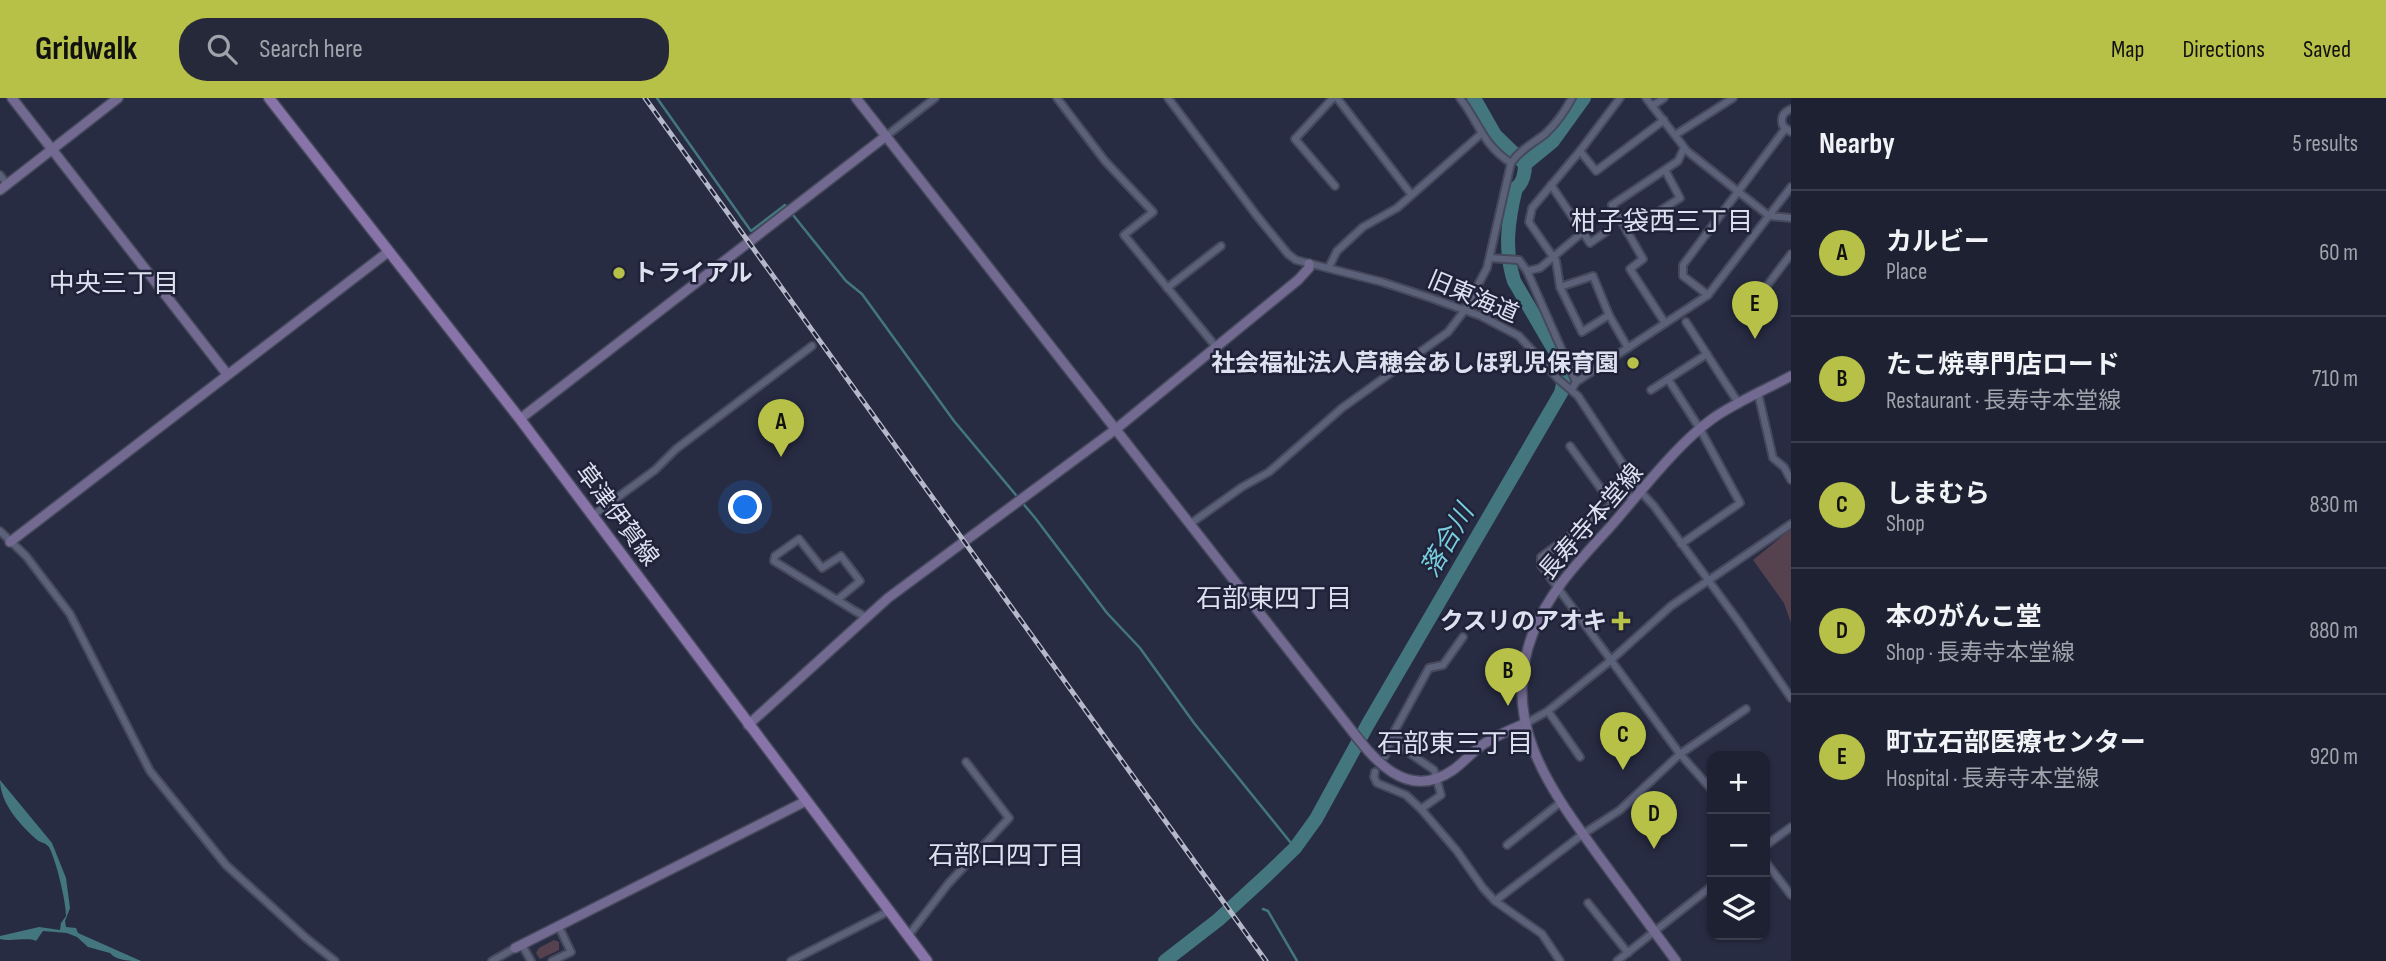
<!DOCTYPE html>
<meta charset="utf-8">
<style>
:root{--surface:#1e2132;--page:#26293a;--text:#f1f3f6;--muted:#a1a3ac;--line:#3c3e4d;--accent:#b7c148}
body{margin:0;font-family:"Sofia Sans Condensed","Noto Sans JP",sans-serif;background:var(--page);color:var(--text)}
.controls{position:absolute;right:21px;bottom:21px;display:grid;overflow:hidden;border-radius:14px;box-shadow:0 2px 5px #0004}
.controls button{width:63px;height:63px;display:grid;place-items:center;padding:0;border:0;border-bottom:2px solid var(--line);background:var(--surface);color:var(--text);font:35px sans-serif}
.you{position:absolute;left:746px;top:410px;width:24px;height:24px;margin:-18px;border:5px solid #fff;border-radius:50%;background:#1a73e8;box-shadow:0 0 0 10px #1a73e833}
.badge{display:grid;place-items:center;width:46px;height:46px;border-radius:50%;background:var(--accent);color:#111;font-size:23px;font-weight:700}
.pin{position:absolute;translate:-50% -58px;filter:drop-shadow(0 2px 4px #0008)}
.pin::after{content:'';position:absolute;top:37px;width:24px;height:21px;background:inherit;clip-path:polygon(0 0,100% 0,50% 100%)}
.list{margin:0;padding:0;list-style:none}
h2{display:flex;justify-content:space-between;align-items:center;height:91px;margin:0;padding:0 28px;font-size:30px}
h2 small{font-size:23px;font-weight:400;color:var(--muted)}
.list li{display:grid;grid-template-columns:46px 1fr auto;gap:21px;align-items:center;box-sizing:border-box;height:126px;padding:0 28px;border-top:2px solid var(--line)}
.list b{display:block;font-size:26px;white-space:nowrap}
.list p{margin:0;font-size:23px;white-space:nowrap;color:var(--muted)}
.list em{font-size:23px;font-style:normal;color:var(--muted)}
.icon{flex:none;width:38px;height:38px;fill:none;stroke:currentColor;stroke-width:2;stroke-linecap:round;stroke-linejoin:round}
.map{position:relative;flex:none;width:1791px;height:863px;overflow:hidden}
header{display:flex;align-items:center;gap:42px;box-sizing:border-box;height:98px;padding:0 35px;background:var(--accent);color:#111}
header strong{font-size:33px}
nav{display:flex;gap:38px;margin-inline-start:auto;font-size:24px}
.search{width:490px;height:63px;background:var(--page);display:flex;align-items:center;gap:18px;box-sizing:border-box;padding:0 24px;border-radius:28px;color:var(--muted);font-size:26px}
main{display:flex}
aside{flex:1;background:var(--surface)}
.map>svg:first-child{display:block}
.green{fill:#56414e}
.water{fill:#43767f}
.lines{fill:none;stroke-linecap:round;stroke-linejoin:round}
.stream{stroke:#43767f;stroke-width:2.5}
.river{stroke:#43767f;stroke-width:14}
.street-casing{stroke:#46495c;stroke-width:10}
.secondary-casing{stroke:#46495c;stroke-width:12}
.primary-casing{stroke:#46495c;stroke-width:13}
.street{stroke:#5c617a;stroke-width:6}
.secondary{stroke:#726a91;stroke-width:9}
.primary{stroke:#8874a9;stroke-width:10}
.rail-casing{stroke:#b4b8c9;stroke-width:5}
.rail{stroke:#1f2238;stroke-width:2.5;stroke-dasharray:8;stroke-linecap:butt}
.poi-dot{fill:#b7c148;stroke:#1f2238;stroke-width:2.5}
.labels{text-anchor:middle;dominant-baseline:central;stroke-width:5;stroke-linejoin:round;paint-order:stroke}
.poi-label{font-size:24px;font-weight:bold;fill:#dce0ef;stroke:#1f2238;text-anchor:end}
.street-label{font-size:24px;fill:#dce0ef;stroke:#1f2238}
.neighbourhood-label{font-size:26px;fill:#dce0ef;stroke:#1f2238}
.water-label{font-size:26px;font-style:italic;fill:#78cedf;stroke:#1f2238}
</style>
<header>
<strong>Gridwalk</strong>
<div class="search"><svg class="icon" aria-label="search" viewBox="0 0 24 24"><circle cx="10" cy="10" r="6"/><path d="M15 15l6 6"/></svg>Search here</div>
<nav><a>Map</a><a>Directions</a><a>Saved</a></nav>
</header>
<main>
<div class="map">
<svg width="1791" height="863" viewBox="0 0 1791 863">
<rect width="100%" height="100%" fill="#282c43"/>
<g class="green">
<path d="M 1791,431 L 1791,525 L 1784,505 L 1753,462 Z"/>
<path d="M 554,842 L 559,844 L 559,852 L 540,861 L 536,855 L 539,850 Z"/>
</g>
<path class="water" d="M 0,682 L 52,745 L 66,780 L 70,810 L 65,823 L 66,829 L 76,830 L 78,835 L 141,863 C 130,863 117,863 110,855 L 88,849 L 77,839 L 67,835 L 43,833 L 36,843 C 28,839 11,844 0,841 L 0,838 L 39,829 L 60,832 L 61,825 L 66,818 C 66,803 56,762 49,749 C 45,744 40,745 36,741 C 19,726 0,704 0,682 Z"/>
<g class="lines">
<g class="stream">
<path d="M 657,0 L 751,133 L 785,107 L 846,183 L 862,196 L 954,323 L 1036,421 L 1107,515 L 1140,550 L 1194,625 L 1295,750"/>
<path d="M 1263,811 L 1268,813 L 1297,863"/>
</g>
<g class="river">
<path d="M 1474,0 L 1495,37 L 1525,66"/>
<path d="M 1525,66 L 1553,43 L 1584,0"/>
<path d="M 1165,863 L 1218,822 L 1267,777 L 1295,750 L 1316,721 L 1368,626 L 1561,295 C 1565,279 1568,262 1553,250 L 1514,183 C 1504,152 1508,122 1516,90 C 1523,85 1525,75 1525,66"/>
</g>
<defs>
<g id="street">
<path d="M 1057,0 L 1105,63 L 1153,114 L 1124,137 L 1217,250"/>
<path d="M 1168,0 L 1257,118 L 1288,156 L 1296,162 L 1382,184 L 1431,200 L 1481,218 L 1519,238 L 1558,281 L 1578,298 L 1641,394 L 1654,408 L 1739,524 L 1791,600"/>
<path d="M 1333,0 L 1295,41 L 1335,88"/>
<path d="M 1337,0 L 1411,96"/>
<path d="M 1460,0 C 1480,26 1482,46 1511,65"/>
<path d="M 1646,0 L 1687,53 L 1769,118 L 1791,120"/>
<path d="M 1652,8 L 1664,0"/>
<path d="M 1791,11 C 1783,14 1780,20 1783,28 L 1791,34"/>
<path d="M 1675,37 L 1733,0"/>
<path d="M 886,38 L 935,0"/>
<path d="M 1580,53 L 1596,73 L 1664,22"/>
<path d="M 0,77 L 7,86"/>
<path d="M 1551,87 L 1590,145 L 1606,134"/>
<path d="M 1627,134 L 1680,100 L 1665,72"/>
<path d="M 1490,160 L 1519,162 L 1527,173 L 1540,170 L 1583,134"/>
<path d="M 1329,169 L 1337,153 L 1363,129 L 1397,110 L 1481,36"/>
<path d="M 1527,173 L 1576,284"/>
<path d="M 1560,189 L 1593,178 L 1609,217 L 1628,250"/>
<path d="M 1167,190 L 1221,148"/>
<path d="M 1708,197 L 1683,178 L 1683,167 L 1785,31"/>
<path d="M 1757,201 L 1791,156"/>
<path d="M 1609,217 L 1582,234 L 1560,189 L 1556,163 L 1529,124 L 1532,110 L 1580,53 L 1620,0"/>
<path d="M 1686,224 L 1739,306"/>
<path d="M 1665,225 L 1630,171 L 1643,161 L 1612,107 L 1678,63 L 1684,50"/>
<path d="M 1668,281 L 1700,331 L 1740,405 L 1681,446"/>
<path d="M 1572,291 L 1576,284 L 1708,197 L 1791,89"/>
<path d="M 1651,292 L 1707,256"/>
<path d="M 1758,295 L 1773,360 L 1784,369 L 1791,382"/>
<path d="M 1570,348 L 1612,406"/>
<path d="M 1634,402 L 1630,398 L 1625,397 L 1541,459 L 1541,467 L 1680,656 L 1712,692"/>
<path d="M 592,418 L 655,372 L 676,351 L 812,248"/>
<path d="M 1190,426 L 1242,389 L 1269,374 L 1342,310 L 1448,234 L 1464,213 L 1487,170 L 1511,65 C 1521,51 1532,46 1545,36 C 1556,26 1565,13 1572,0"/>
<path d="M 0,433 L 26,458 L 70,516 L 150,673 L 226,767 L 306,840 L 335,863"/>
<path d="M 837,502 L 860,483 L 841,458 L 822,470 L 799,441 L 775,458 L 774,463 L 855,513 L 866,519"/>
<path d="M 1463,539 L 1443,567 L 1429,570 L 1395,632 L 1405,652 L 1434,672 L 1441,697 L 1421,711 L 1457,753 L 1483,790 L 1495,803 L 1542,836 L 1560,863"/>
<path d="M 1548,613 L 1580,659"/>
<path d="M 1525,626 L 1548,613 L 1610,563 L 1671,508 L 1791,426"/>
<path d="M 1385,658 L 1395,632"/>
<path d="M 1375,674 L 1374,679 L 1377,685 L 1406,697 L 1421,711"/>
<path d="M 1507,747 L 1561,704"/>
<path d="M 1765,748 L 1791,729"/>
<path d="M 1765,763 L 1791,797"/>
<path d="M 1495,803 L 1583,736 L 1620,712 L 1680,656 L 1746,611"/>
<path d="M 1588,805 L 1628,855"/>
<path d="M 908,838 L 948,786 L 1009,720 L 966,664"/>
<path d="M 522,847 L 531,863"/>
<path d="M 492,863 L 515,850"/>
<path d="M 552,863 L 571,854 L 559,829"/>
<path d="M 791,863 L 889,813"/>
<path d="M 1617,863 L 1712,788"/>
</g>
<g id="secondary">
<path d="M 12,0 L 227,276"/>
<path d="M 856,0 L 1338,615 C 1366,650 1401,708 1453,672 C 1463,665 1471,655 1481,648 C 1494,638 1510,632 1524,626"/>
<path d="M 0,92 L 118,0"/>
<path d="M 520,321 L 886,38"/>
<path d="M 10,444 L 388,154"/>
<path d="M 748,627 L 888,500 L 1116,331 L 1298,182 L 1309,170 L 1309,166"/>
<path d="M 515,850 L 806,703"/>
<path d="M 1676,863 C 1651,829 1626,795 1601,761 C 1551,692 1498,624 1533,535 C 1549,493 1581,461 1610,429 C 1640,395 1676,347 1712,321 C 1736,304 1765,292 1791,278"/>
</g>
<path id="primary" d="M 269,0 L 520,321 L 927,863"/>
</defs>
<use href="#street" class="street-casing"/>
<use href="#secondary" class="secondary-casing"/>
<use href="#primary" class="primary-casing"/>
<use href="#street" class="street"/>
<use href="#secondary" class="secondary"/>
<use href="#primary" class="primary"/>
<defs>
<path id="rail" d="M 645,0 L 1266,863"/>
</defs>
<use href="#rail" class="rail-casing"/>
<use href="#rail" class="rail"/>
</g>
<g class="poi-dot">
<circle cx="619" cy="175" r="7"/>
<circle cx="1633" cy="265" r="7"/>
<path d="M1617.5 512.5h7v7h7v7h-7v7h-7v-7h-7v-7h7z"/>
</g>
<g class="labels">
<g class="poi-label">
<text x="633" y="175" text-anchor="start">トライアル</text>
<text x="1619" y="265">社会福祉法人芦穂会あしほ乳児保育園</text>
<text x="1607" y="523">クスリのアオキ</text>
</g>
<g class="street-label">
<text transform="translate(1473 199) rotate(23)">旧東海道</text>
<text transform="translate(617 417) rotate(53)">草津伊賀線</text>
<text transform="translate(1591 424) rotate(-49)">長寿寺本堂線</text>
</g>
<g class="neighbourhood-label">
<text x="1662" y="124">柑子袋西三丁目</text>
<text x="114" y="186">中央三丁目</text>
<text x="1274" y="501">石部東四丁目</text>
<text x="1455" y="646">石部東三丁目</text>
<text x="1006" y="758">石部口四丁目</text>
</g>
<g class="water-label">
<text transform="translate(1448 443) rotate(-60)">落合川</text>
</g>
</g>
</svg>
<div class="controls">
<button>+</button>
<button>−</button>
<button><svg class="icon" aria-label="layers" viewBox="0 0 24 24"><path d="M12 4l9 5-9 5-9-5zM3 14l9 5 9-5"/></svg></button>
</div>
<div class="you"></div>
<div class="pin badge" style="left:781px;top:359px">A</div>
<div class="pin badge" style="left:1508px;top:608px">B</div>
<div class="pin badge" style="left:1623px;top:672px">C</div>
<div class="pin badge" style="left:1654px;top:751px">D</div>
<div class="pin badge" style="left:1755px;top:241px">E</div>
</div>
<aside>
<h2>Nearby<small>5 results</small></h2>
<ul class="list">
<li><span class="badge">A</span><div><b>カルビー</b><p>Place</p></div><em>60 m</em></li>
<li><span class="badge">B</span><div><b>たこ焼専門店ロード</b><p>Restaurant · 長寿寺本堂線</p></div><em>710 m</em></li>
<li><span class="badge">C</span><div><b>しまむら</b><p>Shop</p></div><em>830 m</em></li>
<li><span class="badge">D</span><div><b>本のがんこ堂</b><p>Shop · 長寿寺本堂線</p></div><em>880 m</em></li>
<li><span class="badge">E</span><div><b>町立石部医療センター</b><p>Hospital · 長寿寺本堂線</p></div><em>920 m</em></li>
</ul>
</aside>
</main>
